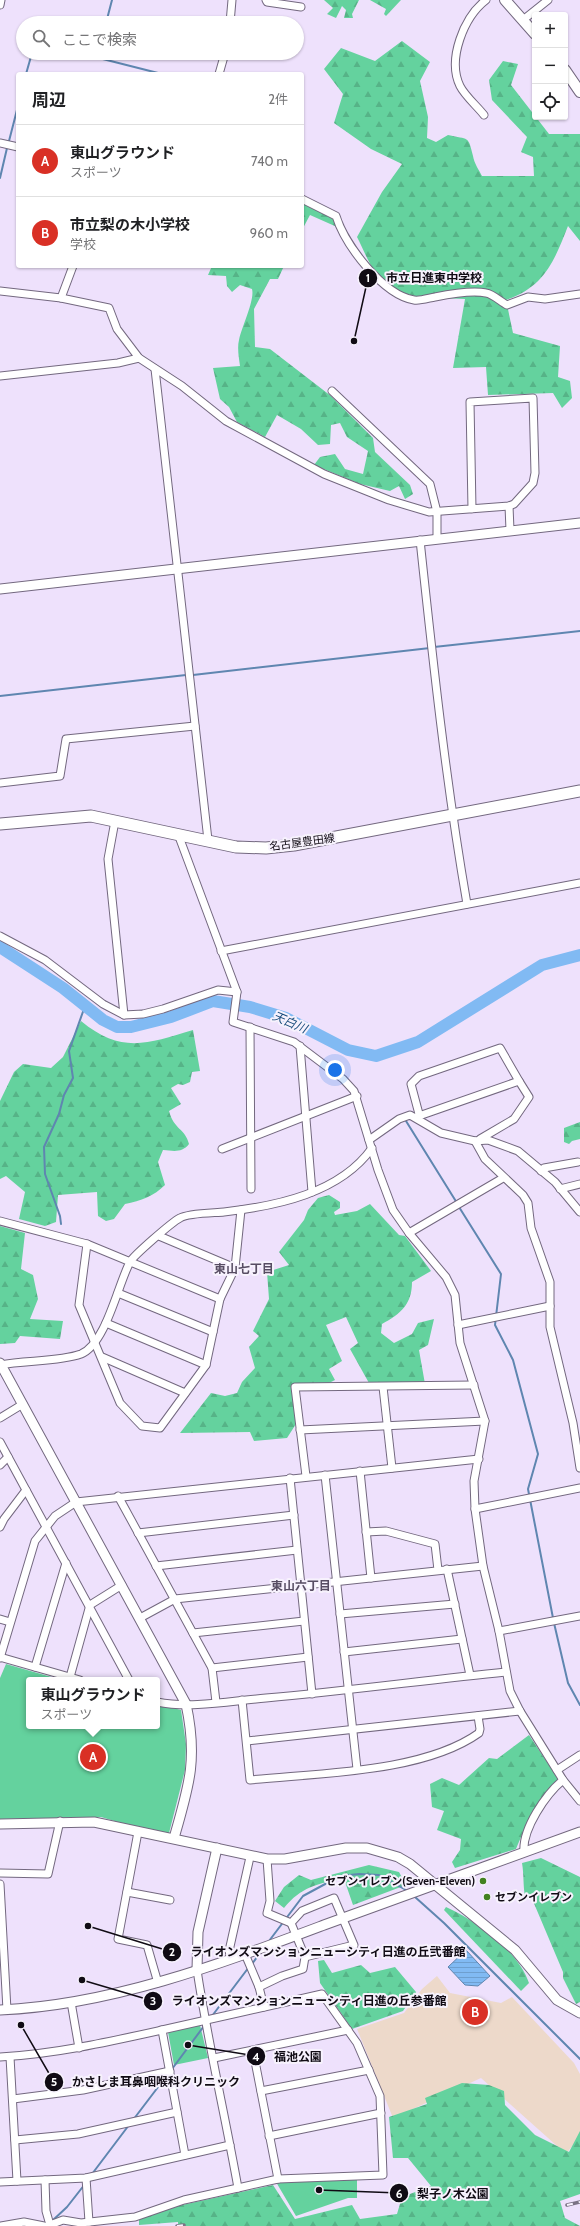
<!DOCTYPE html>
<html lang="ja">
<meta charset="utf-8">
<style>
:root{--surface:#fff;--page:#f2f2f2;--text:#202124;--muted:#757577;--line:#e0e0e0;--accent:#d93025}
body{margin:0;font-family:Cabin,"Noto Sans JP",sans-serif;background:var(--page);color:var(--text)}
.controls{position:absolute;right:12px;top:12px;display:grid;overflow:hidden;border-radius:4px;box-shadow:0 1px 3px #0004}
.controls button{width:36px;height:36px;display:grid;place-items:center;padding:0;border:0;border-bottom:1px solid var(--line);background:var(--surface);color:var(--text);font:20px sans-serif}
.you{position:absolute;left:335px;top:1070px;width:14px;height:14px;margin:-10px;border:3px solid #fff;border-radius:50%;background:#1a73e8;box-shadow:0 0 0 6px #1a73e833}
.badge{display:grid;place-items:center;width:26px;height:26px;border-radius:50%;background:var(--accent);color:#fff;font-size:13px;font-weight:700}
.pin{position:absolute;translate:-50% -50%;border:2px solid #fff;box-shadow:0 1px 4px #0006}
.popup{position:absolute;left:26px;top:1677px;width:134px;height:52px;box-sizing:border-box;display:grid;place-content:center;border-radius:4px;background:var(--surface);filter:drop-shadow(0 1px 3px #0005);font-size:13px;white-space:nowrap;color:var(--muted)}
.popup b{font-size:15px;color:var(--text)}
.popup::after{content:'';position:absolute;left:50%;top:100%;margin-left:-8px;border:8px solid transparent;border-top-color:var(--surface)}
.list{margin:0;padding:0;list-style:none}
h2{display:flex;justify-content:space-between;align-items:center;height:52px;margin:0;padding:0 16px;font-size:17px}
h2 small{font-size:13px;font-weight:400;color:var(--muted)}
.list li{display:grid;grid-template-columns:26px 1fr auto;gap:12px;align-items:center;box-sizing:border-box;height:72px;padding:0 16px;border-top:1px solid var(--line)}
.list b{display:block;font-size:15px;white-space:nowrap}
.list p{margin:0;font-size:13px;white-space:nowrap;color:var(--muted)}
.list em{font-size:13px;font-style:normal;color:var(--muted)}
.icon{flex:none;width:22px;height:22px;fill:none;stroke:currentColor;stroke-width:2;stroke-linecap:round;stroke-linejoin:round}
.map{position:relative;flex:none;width:580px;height:2226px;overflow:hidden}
.search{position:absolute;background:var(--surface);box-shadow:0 1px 3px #0004;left:16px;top:16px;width:288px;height:44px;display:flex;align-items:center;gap:10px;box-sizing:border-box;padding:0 14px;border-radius:22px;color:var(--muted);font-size:15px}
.panel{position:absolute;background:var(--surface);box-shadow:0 1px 3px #0004;left:16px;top:72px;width:288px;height:196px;border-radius:4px}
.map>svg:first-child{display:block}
.education{fill:#edd9ca}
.green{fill:#64d29e}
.forest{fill:url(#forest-firs)}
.water{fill:url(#water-rules);stroke:#5f86b0}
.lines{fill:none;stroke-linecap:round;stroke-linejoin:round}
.stream{stroke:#5f86b0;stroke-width:2}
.river{stroke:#81baf3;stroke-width:12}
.minor-casing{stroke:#73687f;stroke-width:9}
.tertiary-casing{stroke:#73687f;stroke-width:11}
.secondary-casing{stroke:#73687f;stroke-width:12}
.primary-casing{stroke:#73687f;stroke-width:13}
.minor{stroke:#fff;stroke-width:7}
.tertiary{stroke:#fff;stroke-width:9}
.secondary{stroke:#fff;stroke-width:10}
.primary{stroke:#fff;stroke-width:11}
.rail-casing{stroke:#7b7284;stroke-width:3.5}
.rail{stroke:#f7f2fd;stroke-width:2;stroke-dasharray:6;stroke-linecap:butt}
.poi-dot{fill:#42811f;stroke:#f7f2fd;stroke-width:1.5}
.labels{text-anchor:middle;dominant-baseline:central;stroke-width:4;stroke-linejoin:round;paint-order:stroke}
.street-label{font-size:11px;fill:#100b14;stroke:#f7f2fd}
.poi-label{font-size:11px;font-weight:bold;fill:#100b14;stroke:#f7f2fd;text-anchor:end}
.water-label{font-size:12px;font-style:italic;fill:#1b4e7d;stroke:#f7f2fd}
.neighbourhood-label{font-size:12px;font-weight:bold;fill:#574d63;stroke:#f7f2fd}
.leader{fill:none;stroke:#100b14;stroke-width:1.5}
.callout-dot{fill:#100b14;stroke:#f7f2fd;stroke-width:1.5}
.mark-label{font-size:12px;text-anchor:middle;font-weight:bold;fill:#fff}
.callout-label{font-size:12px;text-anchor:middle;font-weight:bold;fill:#100b14;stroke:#f7f2fd;stroke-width:4;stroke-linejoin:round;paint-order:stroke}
</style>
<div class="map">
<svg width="580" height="2226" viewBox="0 0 580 2226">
<defs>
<pattern id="forest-firs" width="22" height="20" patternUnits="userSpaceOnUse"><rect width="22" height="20" fill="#64d29e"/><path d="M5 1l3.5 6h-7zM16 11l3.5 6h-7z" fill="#56b387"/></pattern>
<pattern id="water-rules" width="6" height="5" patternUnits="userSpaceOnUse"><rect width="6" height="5" fill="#81baf3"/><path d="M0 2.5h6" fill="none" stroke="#6e9fcf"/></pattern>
</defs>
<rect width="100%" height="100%" fill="#eee1fc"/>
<path class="education" d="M 437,1976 L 450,1993 L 501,2003 L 512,1997 L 574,2063 L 580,2074 L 580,2136 L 566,2154 L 481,2078 L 393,2118 L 357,2029 L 404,2013 L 422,1989 Z"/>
<g class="green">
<path d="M 6,1664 L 62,1680 L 29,1680 L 29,1726 L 157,1726 L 157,1704 L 181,1710 L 186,1744 L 185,1770 L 168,1837 L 101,1817 L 0,1819 L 0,1678 Z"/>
<path d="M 200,2025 L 208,2058 L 174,2065 L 168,2032 Z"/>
<path d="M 357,2179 L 357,2198 L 348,2198 L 296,2216 L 276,2182 Z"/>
</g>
<g class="forest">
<path d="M 324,0 L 359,0 L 352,14 L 353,18 L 344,18 L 346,10 L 342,6 L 336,18 L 327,14 L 333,8 Z"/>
<path d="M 370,0 L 401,0 L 386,16 L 384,14 L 386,9 Z"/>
<path d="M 402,41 L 430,62 L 420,81 L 428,117 L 427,138 L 436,142 L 448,135 C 469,140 468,135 473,156 C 474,163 479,170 482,176 L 534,176 L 533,157 L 521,152 L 527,137 L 492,100 L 489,80 L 503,61 L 518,64 L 511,85 L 549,134 L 580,134 L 580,241 L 568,226 C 554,262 544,287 506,300 L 513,333 L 560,346 L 558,377 L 570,381 L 572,398 L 562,408 L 553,393 L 488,395 L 486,367 L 453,368 L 465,299 C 433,298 397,301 376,273 C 368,263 363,248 357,237 L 382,192 L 402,164 L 371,149 L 334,123 L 343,94 L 324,69 L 341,48 L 375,61 Z"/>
<path d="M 302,203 L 332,217 L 337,227 L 310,215 L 302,230 Z"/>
<path d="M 212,266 L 284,266 L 278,279 L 270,279 L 254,309 L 255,347 L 270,349 L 331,396 L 373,438 L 375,452 L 410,485 L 413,494 L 405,499 L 399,486 L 390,491 L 360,484 L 314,465 L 320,457 L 335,454 L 345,469 L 363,474 L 368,451 L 347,437 L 340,423 L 331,425 L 330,444 L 318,445 L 301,429 L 277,415 L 265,437 L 237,422 L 229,407 L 220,399 L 213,368 L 240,366 C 239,358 237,348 239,340 C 242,326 255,300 252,289 L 240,285 L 232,292 L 227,286 L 226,276 L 208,275 Z"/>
<path d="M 81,1021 C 121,1054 147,1044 193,1030 L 200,1071 L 192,1072 L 190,1082 L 183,1085 L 178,1084 L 171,1088 L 181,1104 L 169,1111 C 174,1130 185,1128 189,1144 C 182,1153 174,1151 163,1150 L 158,1162 L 165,1185 C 154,1196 141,1201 125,1204 L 114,1219 L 106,1221 L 98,1216 L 97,1192 L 58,1195 L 56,1222 L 45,1226 L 19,1219 L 25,1192 L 6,1176 L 0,1179 L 0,1101 L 14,1072 L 23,1064 L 51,1068 L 63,1057 Z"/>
<path d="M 580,1122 L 580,1139 L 572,1141 L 569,1144 L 564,1142 L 564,1128 Z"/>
<path d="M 329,1195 L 340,1202 L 340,1208 L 334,1212 L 335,1215 L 357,1211 L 370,1204 L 399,1235 L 405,1236 L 431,1271 L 412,1282 C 412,1304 401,1314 382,1324 L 381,1333 L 394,1343 L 412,1334 L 418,1323 L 434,1319 L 428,1345 L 419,1350 L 425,1384 L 369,1383 L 350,1349 L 358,1343 L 346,1317 L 326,1325 L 342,1361 L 329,1369 L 335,1380 L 327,1384 L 293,1385 L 296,1424 L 287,1438 L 254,1441 L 250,1432 L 180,1433 L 211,1393 L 225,1396 L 237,1393 L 242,1382 L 255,1368 L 249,1347 L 259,1336 L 253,1331 L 269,1299 L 267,1272 L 289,1265 L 279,1252 L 304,1220 L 308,1210 L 318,1198 Z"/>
<path d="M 0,1226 L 25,1233 L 21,1269 L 33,1275 L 38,1299 L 30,1319 L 63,1321 L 60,1339 L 20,1336 L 15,1343 L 0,1344 Z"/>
<path d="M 529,1735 L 559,1780 C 537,1797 527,1824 516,1849 L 455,1868 L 452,1862 L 460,1850 L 461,1839 L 437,1830 L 444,1811 L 432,1807 L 430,1784 L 442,1778 L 459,1785 L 489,1758 L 497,1759 Z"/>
<path d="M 541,1858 L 580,1877 L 580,2002 L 576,2004 L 563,1978 L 563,1972 L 530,1894 L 525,1896 C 523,1886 524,1874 522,1863 Z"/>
<path d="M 369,1865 L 399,1872 L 406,1885 L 353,1905 L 344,1879 C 318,1883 301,1887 284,1908 L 275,1901 L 284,1887 L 299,1875 L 311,1880 Z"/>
<path d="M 446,1907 C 478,1922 517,1949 529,1983 L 521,1991 L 444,1910 Z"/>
<path d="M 324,1960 L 332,1973 L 361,1965 L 370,1973 L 395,1967 L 416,1992 L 403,2011 L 352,2029 L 320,1983 L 318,1961 Z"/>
<path d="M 462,2083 L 489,2085 L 504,2091 L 505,2105 L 535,2135 L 569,2152 L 580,2131 L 580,2194 L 560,2201 L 565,2218 L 580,2226 L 178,2226 L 178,2222 L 139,2225 L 139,2219 L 182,2205 L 273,2185 L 295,2219 L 352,2205 L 360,2219 L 397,2214 L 402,2197 L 431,2186 L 408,2158 L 393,2158 L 389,2117 L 427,2104 L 425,2098 Z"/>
</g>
<path class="water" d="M 466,1950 L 490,1976 L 478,1986 L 465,1985 L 448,1967 Z"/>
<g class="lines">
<g class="stream">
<path d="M 106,23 L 112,0"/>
<path d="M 79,53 L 162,74"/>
<path d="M 26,74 L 32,53"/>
<path d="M 9,141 L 18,106"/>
<path d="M 0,178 L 7,148"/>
<path d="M 434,647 L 580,631"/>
<path d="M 193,675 L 430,648"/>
<path d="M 0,696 L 186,675"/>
<path d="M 406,1121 L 457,1203"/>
<path d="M 459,1207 L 501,1274 L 495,1325 L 513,1360 L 538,1454 L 528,1489 L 553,1618"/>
<path d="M 61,1224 L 60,1216 L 45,1174 L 44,1147 L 59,1114 L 64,1095 L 73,1078 L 69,1051 L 85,1006"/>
<path d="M 554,1623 L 568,1683 L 580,1705"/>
<path d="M 415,1897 L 444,1923 L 580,2059"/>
<path d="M 269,1941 L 303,1896 L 340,1876 L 359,1874 L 379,1875 L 406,1890"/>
<path d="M 252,1964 L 260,1953"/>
<path d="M 212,2016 L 249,1967"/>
<path d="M 172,2069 L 204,2026"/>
<path d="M 133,2120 L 168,2074"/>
<path d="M 92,2174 L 129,2125"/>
<path d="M 52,2221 L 67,2207 L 85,2184"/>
</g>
<path class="river" d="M 0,947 L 63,988 L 103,1020 L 117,1027 L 131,1027 L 171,1017 L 213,1001 L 250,1007 L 286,1018 L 348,1050 L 376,1056 L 418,1042 L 542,965 L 580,955"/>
<defs>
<g id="minor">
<path d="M 266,0 L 267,2 L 301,7"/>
<path d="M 0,5 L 1,0"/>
<path d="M 523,20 L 548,0"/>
<path d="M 230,23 L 232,0"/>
<path d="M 219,74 L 225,53"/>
<path d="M 484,115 C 477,106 465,96 460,86 C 447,59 464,17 486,0"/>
<path d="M 0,143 L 18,147"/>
<path d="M 302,199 L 336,216 C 345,245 383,295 414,300 C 420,301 429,298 435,297 C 450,294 471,290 486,293 C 493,294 501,302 507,305 L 528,297 L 545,299 L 580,294"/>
<path d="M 0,291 L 61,298 L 109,308 L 117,329 L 139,358 L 182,386 L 226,421 L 324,474 L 389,500 L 429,512 L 509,506 L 514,504 L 533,483 L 535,473 L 533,398 L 470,402 L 472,509"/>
<path d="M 61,298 L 73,266"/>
<path d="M 155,369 L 208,840"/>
<path d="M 0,376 L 118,363 L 139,358"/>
<path d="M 332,391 L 430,484 L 437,512 L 437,538"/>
<path d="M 509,506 L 510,530"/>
<path d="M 420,540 C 433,662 446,783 467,904"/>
<path d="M 0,783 L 60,776 L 66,739 L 195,726"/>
<path d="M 115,821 L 108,859 L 124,1015"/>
<path d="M 178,834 L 237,992 L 233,1022 L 294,1042 L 343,1079 L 354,1091 L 378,1170 L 393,1210 L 409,1233 L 446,1277 L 455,1295 L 460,1343 L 485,1421 L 474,1481 L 475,1509 L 483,1566 L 499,1631 L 510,1691 L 520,1711 L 563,1780 L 580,1801"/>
<path d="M 0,936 L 45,960 L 103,1004 L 124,1015 L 143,1014 L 163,1009 L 218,990 L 237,992"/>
<path d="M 221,951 L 580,883"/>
<path d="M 250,1027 L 251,1189"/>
<path d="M 300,1046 L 312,1192"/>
<path d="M 419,1114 L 411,1084 L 419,1076 L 500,1048 L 519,1081"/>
<path d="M 416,1117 L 519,1081 L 529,1097 L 514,1119 L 480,1139"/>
<path d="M 369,1140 L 399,1119 L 410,1115 L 441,1133 L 475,1141 L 488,1140 L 518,1151 L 555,1182 L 580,1212"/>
<path d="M 475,1141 L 485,1159 L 523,1195 L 528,1203 L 531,1228 L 550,1282 L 550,1327 L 573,1423 L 580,1468"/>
<path d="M 222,1149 L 357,1096"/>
<path d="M 541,1171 L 544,1168 L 578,1162"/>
<path d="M 560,1189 L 580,1184"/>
<path d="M 0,1221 L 87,1244 L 220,1299"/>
<path d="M 409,1233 L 503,1178"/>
<path d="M 159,1236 L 235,1268"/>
<path d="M 87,1244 L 79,1305 L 120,1403 L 142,1426 L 160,1428 L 206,1365 L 220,1299 L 235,1268 L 241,1210"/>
<path d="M 118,1293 L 213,1332"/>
<path d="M 106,1323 L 206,1365"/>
<path d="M 458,1325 L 550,1306"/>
<path d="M 102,1357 L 185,1393"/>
<path d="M 0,1365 C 24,1360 59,1362 81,1354 C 106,1344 118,1284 130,1262 C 133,1256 172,1222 180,1218 C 188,1213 214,1213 224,1212 C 277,1206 340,1193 372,1148"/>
<path d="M 383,1387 L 392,1468"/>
<path d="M 0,1418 L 23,1404"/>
<path d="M 300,1430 L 485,1421"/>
<path d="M 0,1442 L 129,1680"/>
<path d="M 0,1465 L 8,1457"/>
<path d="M 360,1471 L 371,1578"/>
<path d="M 325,1475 L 357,1769"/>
<path d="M 306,1476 L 295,1387 L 474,1385"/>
<path d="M 290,1478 L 312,1694"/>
<path d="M 118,1496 L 212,1668 L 216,1702"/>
<path d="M 475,1509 L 580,1488"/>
<path d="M 0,1527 L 4,1519 L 26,1490"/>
<path d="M 366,1532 L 386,1531 L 435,1544 L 438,1570"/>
<path d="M 138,1533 L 294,1515"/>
<path d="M 156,1566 L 297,1550"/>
<path d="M 447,1569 L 470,1675"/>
<path d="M 340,1614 L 455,1604"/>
<path d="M 140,1618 L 175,1599 L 483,1566"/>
<path d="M 0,1619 L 10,1622"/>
<path d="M 499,1631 L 580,1616"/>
<path d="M 193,1633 L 304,1621"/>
<path d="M 344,1652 L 462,1639"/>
<path d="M 0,1657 L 80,1680"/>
<path d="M 0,1658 L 35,1541 L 55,1516 L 76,1502 L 479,1459"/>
<path d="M 35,1667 L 66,1563"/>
<path d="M 212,1668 L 308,1657"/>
<path d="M 70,1677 L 90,1605 L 122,1585"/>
<path d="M 242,1700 L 250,1780 C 317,1773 423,1773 479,1733 L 480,1729 L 478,1716"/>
<path d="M 157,1702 C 192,1709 230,1701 266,1698 C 346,1691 426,1680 506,1672"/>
<path d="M 247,1741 L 520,1711"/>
<path d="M 557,1770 L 580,1755"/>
<path d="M 138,1832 L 118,1939 L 147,1945 L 158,1983"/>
<path d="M 524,1852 C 522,1829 546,1794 563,1780"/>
<path d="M 267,1859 L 270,1901 L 267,1913 L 291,1923"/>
<path d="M 0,1873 L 48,1874 L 60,1821"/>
<path d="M 0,1884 L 7,2010"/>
<path d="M 127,1892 L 170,1900"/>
<path d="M 245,1954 L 259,1987 L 264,2007"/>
<path d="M 231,1959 L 229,1951 L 250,1857"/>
<path d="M 259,1987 L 282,1976 L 303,1969 L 305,1957 L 291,1923 L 302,1911 L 334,1898 L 354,1945 L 305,1957"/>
<path d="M 71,2002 L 79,2048"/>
<path d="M 162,2030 L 185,2155"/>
<path d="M 253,2051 L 278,2179"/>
<path d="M 0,2057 C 55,2054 108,2042 162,2030 C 215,2018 269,2006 322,1994 L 357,2043 L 380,2096 L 383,2175 L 278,2179 L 238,2188 C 225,2115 208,2043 197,1970"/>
<path d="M 10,2057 L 17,2181"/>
<path d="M 214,2058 L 348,2030"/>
<path d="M 261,2091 L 369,2070"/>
<path d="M 13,2099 L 83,2090 L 170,2071"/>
<path d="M 269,2136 L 381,2113"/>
<path d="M 15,2140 L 78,2134 L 177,2112"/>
<path d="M 86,2178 L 89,2222"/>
<path d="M 45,2180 L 46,2211 L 50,2225 L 63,2220 L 81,2223 L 135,2217 L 184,2200 L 238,2188"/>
<path d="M 0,2182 L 86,2178 L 230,2145"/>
<path d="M 1,2226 L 24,2222 L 44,2226"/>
</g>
<g id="tertiary">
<path d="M 0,589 L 580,523"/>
<path d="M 0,1363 L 186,1704 C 198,1759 189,1786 174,1838"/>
<path d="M 0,1824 L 94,1822 L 267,1859 L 285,1859 L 346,1848 L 367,1848 L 398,1857 L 410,1864 L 515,1950 L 557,2000 L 580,2013"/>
<path d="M 197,1970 L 198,1932 L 217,1848"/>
<path d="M 0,2010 C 112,2005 220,1964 324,1925 C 409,1894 495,1863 580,1832"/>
</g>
<g id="secondary">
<path d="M 505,0 L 535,34"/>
<path d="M 565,70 L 580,92"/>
</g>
<path id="primary" d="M 0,824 L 91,816 L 236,847 L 266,848 L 294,845 L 580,791"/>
</defs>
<use href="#minor" class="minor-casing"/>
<use href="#tertiary" class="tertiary-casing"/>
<use href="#secondary" class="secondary-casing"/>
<use href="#primary" class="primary-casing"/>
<use href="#minor" class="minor"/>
<use href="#tertiary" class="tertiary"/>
<use href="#secondary" class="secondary"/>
<use href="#primary" class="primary"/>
<defs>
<g id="rail">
<path d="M 567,2205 L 580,2202"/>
<path d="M 177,2226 L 184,2225"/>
</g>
</defs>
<use href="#rail" class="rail-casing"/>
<use href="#rail" class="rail"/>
</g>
<g class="poi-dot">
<circle cx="483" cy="1881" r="4"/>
<circle cx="487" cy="1897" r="4"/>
</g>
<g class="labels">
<g class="street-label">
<text transform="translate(302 842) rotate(-8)">名古屋豊田線</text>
</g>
<g class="poi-label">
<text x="475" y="1881">セブンイレブン(Seven-Eleven)</text>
<text x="495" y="1897" text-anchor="start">セブンイレブン</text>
</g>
<g class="water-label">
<text transform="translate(290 1022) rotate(23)">天白川</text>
</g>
<g class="neighbourhood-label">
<text x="244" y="1268">東山七丁目</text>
<text x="301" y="1585">東山六丁目</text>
</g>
</g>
<path class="leader" d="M354 341L368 278M88 1926L172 1952M82 1980L153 2001M188 2045L256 2056M21 2025L54 2082M319 2190L399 2193"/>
<g class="callout-dot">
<circle cx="354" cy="341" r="4"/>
<circle cx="88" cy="1926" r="4"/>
<circle cx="82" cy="1980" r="4"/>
<circle cx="188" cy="2045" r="4"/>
<circle cx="21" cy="2025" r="4"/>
<circle cx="319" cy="2190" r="4"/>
<circle cx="368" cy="278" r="10"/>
<circle cx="172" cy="1952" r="10"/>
<circle cx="153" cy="2001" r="10"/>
<circle cx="256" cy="2056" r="10"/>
<circle cx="54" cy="2082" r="10"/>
<circle cx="399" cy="2193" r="10"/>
</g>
<g class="mark-label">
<text x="368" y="282">1</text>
<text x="172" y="1956">2</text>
<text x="153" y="2005">3</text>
<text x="256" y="2061">4</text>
<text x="54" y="2086">5</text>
<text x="399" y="2198">6</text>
</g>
<g class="callout-label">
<text x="434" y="282">市立日進東中学校</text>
<text x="328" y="1956">ライオンズマンションニューシティ日進の丘弐番館</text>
<text x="309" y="2005">ライオンズマンションニューシティ日進の丘参番館</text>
<text x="298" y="2061">福池公園</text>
<text x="156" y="2086">かさしま耳鼻咽喉科クリニック</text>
<text x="453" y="2198">梨子ノ木公園</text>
</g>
</svg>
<div class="controls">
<button>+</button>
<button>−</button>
<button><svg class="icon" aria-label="locate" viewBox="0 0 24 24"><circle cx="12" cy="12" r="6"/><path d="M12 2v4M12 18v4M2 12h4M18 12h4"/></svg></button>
</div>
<div class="you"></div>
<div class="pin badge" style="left:93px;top:1757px">A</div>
<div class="popup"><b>東山グラウンド</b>スポーツ</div>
<div class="pin badge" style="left:475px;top:2012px">B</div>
<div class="search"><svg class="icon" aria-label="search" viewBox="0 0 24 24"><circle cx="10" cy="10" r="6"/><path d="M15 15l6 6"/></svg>ここで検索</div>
<section class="panel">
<h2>周辺<small>2件</small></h2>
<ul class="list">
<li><span class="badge">A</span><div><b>東山グラウンド</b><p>スポーツ</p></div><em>740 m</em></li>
<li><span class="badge">B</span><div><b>市立梨の木小学校</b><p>学校</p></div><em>960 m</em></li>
</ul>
</section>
</div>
